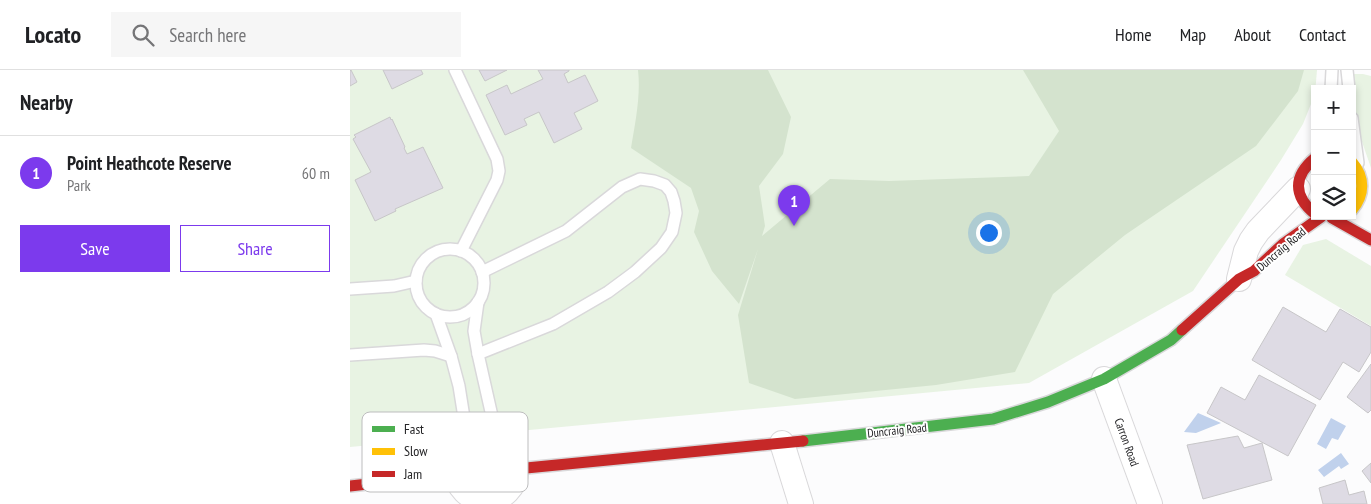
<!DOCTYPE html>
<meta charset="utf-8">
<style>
:root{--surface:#fff;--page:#f6f6f6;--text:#202124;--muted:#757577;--line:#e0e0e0;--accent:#7c3aed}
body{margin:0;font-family:"PT Sans Narrow",sans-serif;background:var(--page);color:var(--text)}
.controls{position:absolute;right:15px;top:15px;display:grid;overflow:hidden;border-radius:0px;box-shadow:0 2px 8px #0003}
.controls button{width:45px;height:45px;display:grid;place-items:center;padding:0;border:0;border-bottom:1px solid var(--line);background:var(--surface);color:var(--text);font:25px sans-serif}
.you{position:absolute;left:638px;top:162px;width:18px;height:18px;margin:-12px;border:4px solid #fff;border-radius:50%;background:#1a73e8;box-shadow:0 0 0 8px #1a73e833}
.badge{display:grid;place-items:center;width:32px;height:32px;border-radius:50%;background:var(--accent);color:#fff;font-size:16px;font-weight:700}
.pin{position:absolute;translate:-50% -41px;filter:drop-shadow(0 1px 2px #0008)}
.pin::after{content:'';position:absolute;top:26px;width:18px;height:15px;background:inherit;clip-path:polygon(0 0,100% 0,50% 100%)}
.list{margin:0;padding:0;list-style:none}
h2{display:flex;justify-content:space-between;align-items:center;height:65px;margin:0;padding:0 20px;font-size:21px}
h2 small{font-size:16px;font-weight:400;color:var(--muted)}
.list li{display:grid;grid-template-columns:32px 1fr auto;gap:15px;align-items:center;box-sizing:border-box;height:75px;padding:0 20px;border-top:1px solid var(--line)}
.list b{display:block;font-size:19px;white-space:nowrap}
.list p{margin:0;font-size:16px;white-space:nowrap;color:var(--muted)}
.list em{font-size:16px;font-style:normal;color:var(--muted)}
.actions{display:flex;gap:10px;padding:15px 20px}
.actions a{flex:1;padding:11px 0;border:1px solid var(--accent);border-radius:0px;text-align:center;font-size:18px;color:var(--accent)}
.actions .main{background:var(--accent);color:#fff}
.icon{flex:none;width:28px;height:28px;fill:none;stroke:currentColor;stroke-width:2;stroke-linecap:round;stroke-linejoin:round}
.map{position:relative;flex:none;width:1021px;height:434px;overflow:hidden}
header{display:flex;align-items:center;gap:30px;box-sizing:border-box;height:70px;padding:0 25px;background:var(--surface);border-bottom:1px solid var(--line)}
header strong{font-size:24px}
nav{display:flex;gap:28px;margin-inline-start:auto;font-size:18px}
.search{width:350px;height:45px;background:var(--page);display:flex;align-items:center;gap:12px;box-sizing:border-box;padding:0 18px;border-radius:0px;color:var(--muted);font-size:19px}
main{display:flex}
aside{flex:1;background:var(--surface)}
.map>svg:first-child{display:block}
.green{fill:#e8f3e3}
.forest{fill:#d4e3ce}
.water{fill:#c0d1ec}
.building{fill:#dedbe4;stroke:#c7c6c8}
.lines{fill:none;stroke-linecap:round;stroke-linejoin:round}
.lane-casing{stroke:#d9d8da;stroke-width:14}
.street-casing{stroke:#d9d8da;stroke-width:26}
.fast-casing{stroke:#d9d8da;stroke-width:14}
.slow-casing{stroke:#d9d8da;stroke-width:14}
.jam-casing{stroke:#d9d8da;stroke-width:14}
.lane{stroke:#fff;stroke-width:11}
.street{stroke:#fff;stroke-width:24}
.fast{stroke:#4caf50;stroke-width:11}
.slow{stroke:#ffc107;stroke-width:11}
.jam{stroke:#c62828;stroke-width:11}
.labels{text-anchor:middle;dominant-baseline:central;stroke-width:4;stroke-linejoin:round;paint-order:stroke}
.street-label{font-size:12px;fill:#242426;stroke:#fff}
.key{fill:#fff;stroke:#bdbdbe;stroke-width:1}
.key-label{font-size:14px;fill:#242426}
</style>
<header>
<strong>Locato</strong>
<div class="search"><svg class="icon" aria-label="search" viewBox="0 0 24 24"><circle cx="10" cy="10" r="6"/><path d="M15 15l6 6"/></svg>Search here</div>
<nav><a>Home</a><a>Map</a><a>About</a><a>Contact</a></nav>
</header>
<main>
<aside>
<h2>Nearby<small></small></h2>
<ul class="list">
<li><span class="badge">1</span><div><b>Point Heathcote Reserve</b><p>Park</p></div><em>60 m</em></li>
</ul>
<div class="actions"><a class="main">Save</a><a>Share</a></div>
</aside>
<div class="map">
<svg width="1021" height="434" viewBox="0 0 1021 434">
<rect width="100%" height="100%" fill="#fcfcfd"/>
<g class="green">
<path d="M 0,0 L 967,0 L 965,24 L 953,54 L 931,90 L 843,221 L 679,313 L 0,377 Z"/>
<path d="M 1003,4 L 1013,4 L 1021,6 L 1021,98 L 1008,60 L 1004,28 Z"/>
<path d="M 976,169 L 1021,196 L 1021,256 L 935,205 L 953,175 Z"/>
</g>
<path class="forest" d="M 288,0 L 418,0 L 441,47 L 433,84 L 409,116 L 415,156 L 412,166 L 480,109 L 539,111 L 679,106 L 709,61 L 673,0 L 954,0 L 948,21 L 906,76 L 775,165 L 703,224 L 665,302 L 586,315 L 445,329 L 399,313 L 388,245 L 408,179 L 389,234 L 362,201 L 344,162 L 349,141 L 341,118 L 281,78 C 285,54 291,25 288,0 Z"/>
<g class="water">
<path d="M 848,343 L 871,353 L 846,363 L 834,362 Z"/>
<path d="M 981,348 L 996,356 L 988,370 L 982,368 L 976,379 L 967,374 Z"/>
<path d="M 991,383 L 999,394 L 991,399 L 989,396 L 974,407 L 968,400 Z"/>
</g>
<g class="building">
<path d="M 1,0 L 7,12 L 0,16 L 0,1 Z"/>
<path d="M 33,0 L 71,0 L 73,4 L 42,19 Z"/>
<path d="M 129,0 L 157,0 L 135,11 Z"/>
<path d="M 188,0 L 219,0 L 219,1 L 214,4 L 218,13 L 235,5 L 248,31 L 224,43 L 232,59 L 204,73 L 189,42 L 174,49 L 177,55 L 155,65 L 136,25 L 157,15 L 161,24 L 193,9 Z"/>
<path d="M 40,47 L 41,50 L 42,49 L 55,77 L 54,78 L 57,84 L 73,77 L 93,118 L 45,139 L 46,141 L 25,151 L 5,110 L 21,102 L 3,69 L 6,67 L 4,65 Z"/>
<path d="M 933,237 L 976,262 L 990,239 L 1021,257 L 1021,282 L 1009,302 L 993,292 L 970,330 L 902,290 Z"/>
<path d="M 1021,294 L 1021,340 L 1018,343 L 997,327 Z"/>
<path d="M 909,305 L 966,335 L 938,386 L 857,343 L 871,317 L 895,330 Z"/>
<path d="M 888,366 L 894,378 L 912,373 L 922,410 L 853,429 L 837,375 Z"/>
<path d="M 1021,393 L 1021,413 L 1012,401 Z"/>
<path d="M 995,410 L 999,425 L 1014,421 L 1017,434 L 973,434 L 969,418 Z"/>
</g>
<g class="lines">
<defs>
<g id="lane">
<path d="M 105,0 L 147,89 L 149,101 L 147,110 L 111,181"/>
<path d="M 997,0 L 999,19"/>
<path d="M 981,19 L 982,0"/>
<path d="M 1002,48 L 1008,93"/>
<circle cx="100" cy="213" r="34"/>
<path d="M 0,219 L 44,216 L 66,211"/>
<path d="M 128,232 L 124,261 L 128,284 L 144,355 L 156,378"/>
<path d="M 86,244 L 101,286 L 109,316 L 116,360 L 110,383"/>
<path d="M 128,284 L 203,254 L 258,222 L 285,202 L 311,178 L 322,162 L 326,143 L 324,131 L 321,122 L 315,115 L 304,111 L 290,109 L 272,117 L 216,161 L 132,202"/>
<path d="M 0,285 L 74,280 L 85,281 L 101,286"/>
</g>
<g id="street">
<path d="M 889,209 L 896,181 L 901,171 L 908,161 L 948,119"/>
<path d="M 754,309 L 800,434"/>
<circle cx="136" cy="400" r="30"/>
<path d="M 432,373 L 451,434"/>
</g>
<path id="fast" d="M 453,371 L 643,349 L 698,332 L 754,309 L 821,270 L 832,260"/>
<path id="slow" d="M 1002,92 C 1015,107 1015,125 1002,140"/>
<g id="jam">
<path d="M 965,88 C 943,106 943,126 965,144"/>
<path d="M 982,148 L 1021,170"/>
<path d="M 832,260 L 889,209 L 904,201 L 933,174 L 971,147"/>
<path d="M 166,399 L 453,371"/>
<path d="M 0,416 L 105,404"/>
</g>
</defs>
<use href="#lane" class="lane-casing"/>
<use href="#street" class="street-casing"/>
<use href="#fast" class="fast-casing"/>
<use href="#slow" class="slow-casing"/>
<use href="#jam" class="jam-casing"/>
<use href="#lane" class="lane"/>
<use href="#street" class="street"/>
<use href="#fast" class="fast"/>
<use href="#slow" class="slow"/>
<use href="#jam" class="jam"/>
</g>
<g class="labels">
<g class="street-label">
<text transform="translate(931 179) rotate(-40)">Duncraig Road</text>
<text transform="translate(547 360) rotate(-6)">Duncraig Road</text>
<text transform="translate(777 372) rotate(70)">Carron Road</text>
</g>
</g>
<rect x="12" y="342" width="166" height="80" rx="8" class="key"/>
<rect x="22" y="356" width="23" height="6" fill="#4caf50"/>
<rect x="22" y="378" width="23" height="7" fill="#ffc107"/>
<rect x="22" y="401" width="23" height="6" fill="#c62828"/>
<g class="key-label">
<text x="54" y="364">Fast</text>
<text x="54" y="386">Slow</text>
<text x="54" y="409">Jam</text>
</g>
</svg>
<div class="controls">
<button>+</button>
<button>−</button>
<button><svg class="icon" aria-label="layers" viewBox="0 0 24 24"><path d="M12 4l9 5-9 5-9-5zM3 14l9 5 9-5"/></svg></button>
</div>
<div class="you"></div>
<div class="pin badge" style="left:444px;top:156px">1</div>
</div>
</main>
